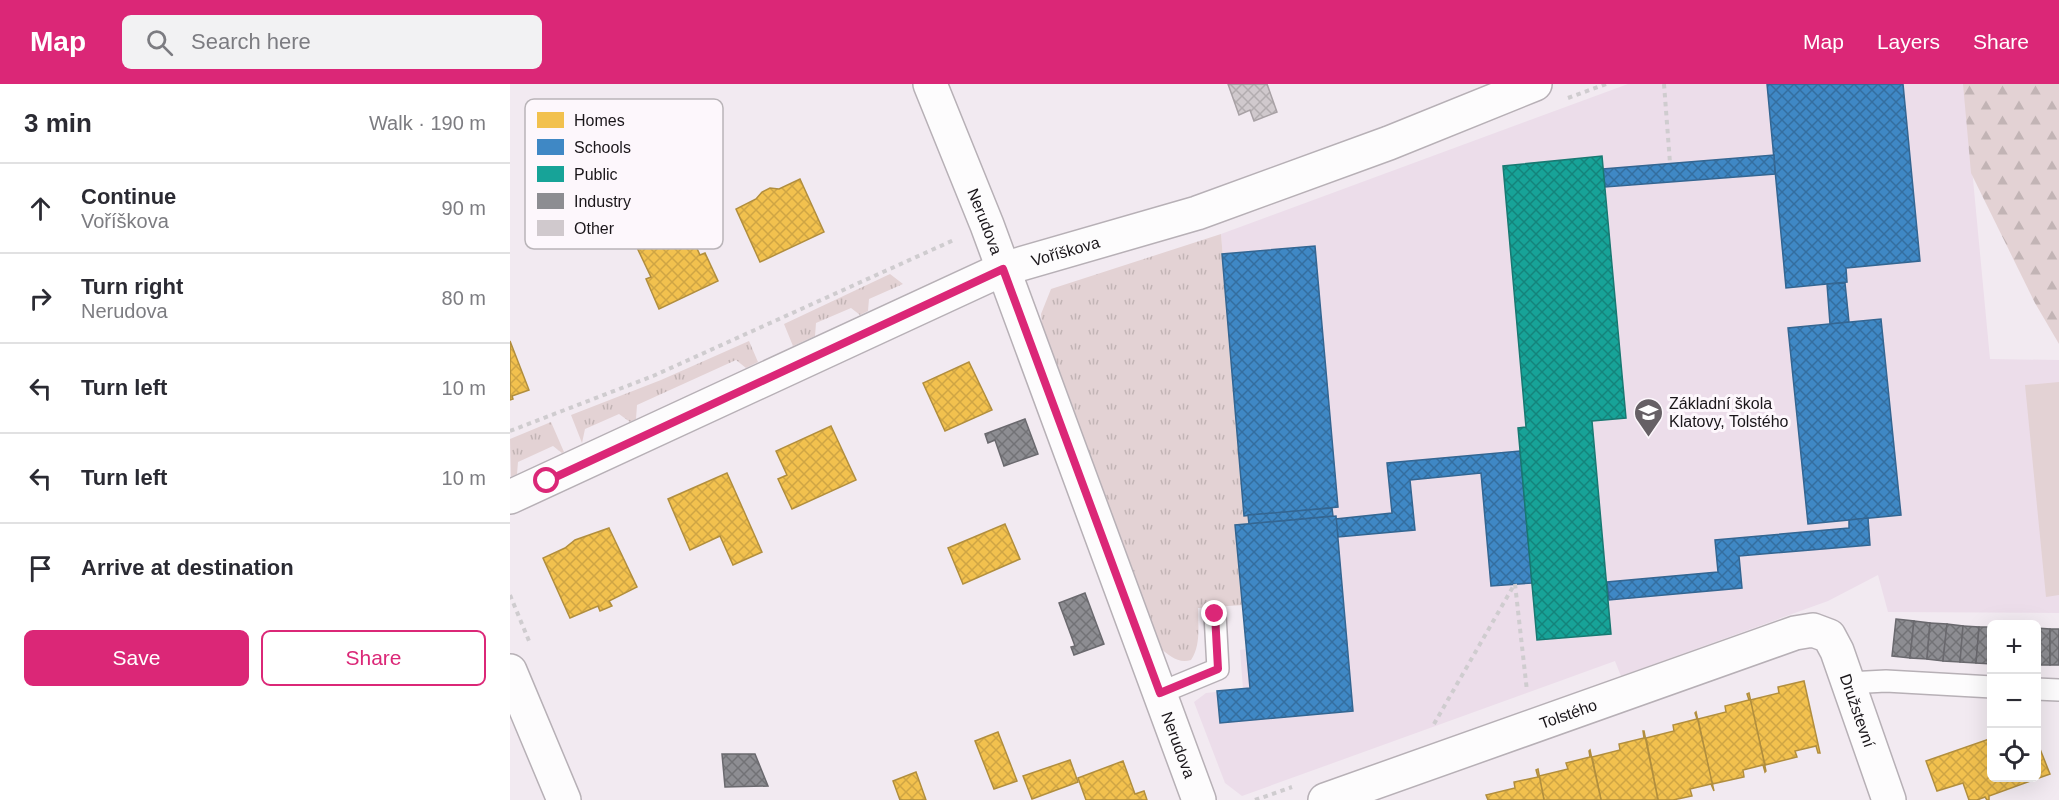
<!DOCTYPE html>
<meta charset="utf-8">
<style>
:root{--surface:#fff;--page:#f2f2f3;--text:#2b2b33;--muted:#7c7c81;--line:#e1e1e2;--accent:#db2777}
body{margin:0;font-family:Arial,sans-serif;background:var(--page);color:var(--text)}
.controls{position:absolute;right:18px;bottom:18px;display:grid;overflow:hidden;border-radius:9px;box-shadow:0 6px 24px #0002}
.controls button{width:54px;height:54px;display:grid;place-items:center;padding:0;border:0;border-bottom:2px solid var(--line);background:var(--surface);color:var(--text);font:30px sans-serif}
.stop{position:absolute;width:18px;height:18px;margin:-14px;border:4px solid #db2777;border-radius:50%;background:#fff}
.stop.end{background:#db2777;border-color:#fff;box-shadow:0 2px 6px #0008}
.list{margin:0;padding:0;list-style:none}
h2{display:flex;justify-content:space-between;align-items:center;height:78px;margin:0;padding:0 24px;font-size:26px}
h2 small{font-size:20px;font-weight:400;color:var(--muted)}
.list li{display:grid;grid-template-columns:39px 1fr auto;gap:18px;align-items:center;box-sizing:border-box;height:90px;padding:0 24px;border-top:2px solid var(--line)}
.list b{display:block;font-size:22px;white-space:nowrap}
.list p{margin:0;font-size:20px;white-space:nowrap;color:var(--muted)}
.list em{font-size:20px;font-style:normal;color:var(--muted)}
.actions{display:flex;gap:12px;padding:18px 24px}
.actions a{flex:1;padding:14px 0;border:2px solid var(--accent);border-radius:9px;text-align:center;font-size:21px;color:var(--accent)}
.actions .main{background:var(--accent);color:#fff}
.icon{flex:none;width:33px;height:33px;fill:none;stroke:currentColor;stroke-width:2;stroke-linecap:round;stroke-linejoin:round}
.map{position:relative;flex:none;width:1549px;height:716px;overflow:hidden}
header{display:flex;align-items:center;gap:36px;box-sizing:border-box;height:84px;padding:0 30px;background:var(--accent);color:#fff}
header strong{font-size:28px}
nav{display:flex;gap:33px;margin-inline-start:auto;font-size:21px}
.search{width:420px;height:54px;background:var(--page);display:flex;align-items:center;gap:15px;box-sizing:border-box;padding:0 21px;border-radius:9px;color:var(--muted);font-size:22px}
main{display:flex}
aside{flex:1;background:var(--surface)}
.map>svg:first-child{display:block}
.built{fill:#ecddea}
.grass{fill:url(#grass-tufts)}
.forest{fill:url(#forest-firs)}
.pitch{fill:#e3d2d4}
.homes{fill:url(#homes-cross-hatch);stroke:#b18e3e;stroke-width:1.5}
.schools{fill:url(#schools-cross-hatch);stroke:#346692;stroke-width:1.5}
.public{fill:url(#public-cross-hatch);stroke:#187972;stroke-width:1.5}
.industry{fill:url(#industry-cross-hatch);stroke:#6a696e;stroke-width:1.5}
.building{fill:url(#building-cross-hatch);stroke:#a8a1a5;stroke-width:1.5}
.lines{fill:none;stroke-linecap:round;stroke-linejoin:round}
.service-casing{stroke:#b7b0b6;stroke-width:24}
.minor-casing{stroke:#b7b0b6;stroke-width:36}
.path{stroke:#cfcccf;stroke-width:4;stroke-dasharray:4.5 4.5;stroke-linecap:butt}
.service{stroke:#fdfcfd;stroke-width:21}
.minor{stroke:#fdfcfd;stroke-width:33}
.route{stroke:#db2777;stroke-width:8}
.labels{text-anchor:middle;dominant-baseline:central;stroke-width:6;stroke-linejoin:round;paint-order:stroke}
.street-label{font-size:16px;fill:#1a161a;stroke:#fdf7fc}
.poi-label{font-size:16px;fill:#1a161a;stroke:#fdf7fc;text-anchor:start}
.key{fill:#fdf7fc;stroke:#b9b4b8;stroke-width:1.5}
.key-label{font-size:16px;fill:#1a161a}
</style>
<header>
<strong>Map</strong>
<div class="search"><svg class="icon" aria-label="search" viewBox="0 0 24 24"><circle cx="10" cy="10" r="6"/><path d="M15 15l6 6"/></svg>Search here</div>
<nav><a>Map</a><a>Layers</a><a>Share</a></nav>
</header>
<main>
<aside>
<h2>3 min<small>Walk · 190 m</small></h2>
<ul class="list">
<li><svg class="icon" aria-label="ahead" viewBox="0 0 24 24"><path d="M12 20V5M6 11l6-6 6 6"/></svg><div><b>Continue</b><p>Voříškova</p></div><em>90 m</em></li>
<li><svg class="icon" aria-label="right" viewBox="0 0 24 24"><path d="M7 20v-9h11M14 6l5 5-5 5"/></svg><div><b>Turn right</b><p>Nerudova</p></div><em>80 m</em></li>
<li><svg class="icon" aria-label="left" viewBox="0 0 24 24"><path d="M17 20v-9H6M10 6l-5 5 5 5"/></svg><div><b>Turn left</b></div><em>10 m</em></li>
<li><svg class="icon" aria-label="left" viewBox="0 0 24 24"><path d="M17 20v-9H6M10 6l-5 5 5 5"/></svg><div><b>Turn left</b></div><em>10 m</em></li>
<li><svg class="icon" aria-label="arrive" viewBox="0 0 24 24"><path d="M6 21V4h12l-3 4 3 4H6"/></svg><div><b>Arrive at destination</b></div></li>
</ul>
<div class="actions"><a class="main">Save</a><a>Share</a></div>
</aside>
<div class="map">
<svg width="1549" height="716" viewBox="0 0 1549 716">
<defs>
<pattern id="grass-tufts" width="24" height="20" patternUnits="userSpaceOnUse" patternTransform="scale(1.5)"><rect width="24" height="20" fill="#e3d2d4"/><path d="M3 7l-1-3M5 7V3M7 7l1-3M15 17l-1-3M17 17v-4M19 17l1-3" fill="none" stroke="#c2b4b5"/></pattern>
<pattern id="forest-firs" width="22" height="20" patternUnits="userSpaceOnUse" patternTransform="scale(1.5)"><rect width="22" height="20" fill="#e3d2d4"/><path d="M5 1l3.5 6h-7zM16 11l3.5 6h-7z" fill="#c2b4b5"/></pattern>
<pattern id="homes-cross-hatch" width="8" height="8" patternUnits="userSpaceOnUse" patternTransform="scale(1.5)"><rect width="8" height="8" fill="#f2c14e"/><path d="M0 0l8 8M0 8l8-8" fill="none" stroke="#cfa544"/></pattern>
<pattern id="schools-cross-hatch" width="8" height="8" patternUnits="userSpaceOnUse" patternTransform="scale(1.5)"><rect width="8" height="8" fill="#3f88c5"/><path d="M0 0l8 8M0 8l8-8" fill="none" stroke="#346e9f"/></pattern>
<pattern id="public-cross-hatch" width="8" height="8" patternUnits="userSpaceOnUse" patternTransform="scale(1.5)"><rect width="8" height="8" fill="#17a398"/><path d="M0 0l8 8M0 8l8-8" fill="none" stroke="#14847b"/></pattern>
<pattern id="industry-cross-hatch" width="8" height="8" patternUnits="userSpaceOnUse" patternTransform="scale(1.5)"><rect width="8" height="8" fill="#8d8d92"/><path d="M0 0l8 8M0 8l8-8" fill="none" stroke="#727276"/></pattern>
<pattern id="building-cross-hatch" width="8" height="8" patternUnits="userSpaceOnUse" patternTransform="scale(1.5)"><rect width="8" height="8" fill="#d0c9cd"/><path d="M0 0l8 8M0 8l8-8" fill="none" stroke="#b2acaf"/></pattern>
</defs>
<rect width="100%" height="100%" fill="#f2eaf1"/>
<path class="built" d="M 1118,0 L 1454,0 L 1480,275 L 1549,276 L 1549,529 L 1378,528 L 1368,491 L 1318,517 L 1111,592 L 1105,577 L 732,712 L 715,699 L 684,618 L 696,609 L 733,605 L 730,566 L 737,565 L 725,441 L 739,439 L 738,431 L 734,432 L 711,150 Z"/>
<g class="grass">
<path d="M 711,150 L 734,431 L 738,431 L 739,440 L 725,441 L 733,521 L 688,524 C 688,542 691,561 681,576 C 668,580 659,571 650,564 L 534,262 L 531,230 L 541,205 Z"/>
<path d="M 380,190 L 393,200 L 359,215 L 358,227 L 350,231 L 341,224 L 306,239 L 305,252 L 283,262 L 274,240 Z"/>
<path d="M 239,257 L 248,278 L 236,284 L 226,276 L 127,321 L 126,335 L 120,338 L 109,330 L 75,345 L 72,359 L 61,331 L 151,296 Z"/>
<path d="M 41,338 L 54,368 L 52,369 L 43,362 L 8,378 L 7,390 L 1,393 L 0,355 Z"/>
</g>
<path class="forest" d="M 1453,0 L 1549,0 L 1549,260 L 1525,219 L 1461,89 Z"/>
<path class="pitch" d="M 1549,298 L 1549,511 L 1536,513 L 1515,301 Z"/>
<g class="homes">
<path d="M 290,95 L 314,148 L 250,178 L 226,125 L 246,115 L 252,108 L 260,104 L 269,105 Z"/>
<path d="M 170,128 L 190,171 L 195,169 L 208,197 L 149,225 L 136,195 L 141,193 L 121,151 Z"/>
<path d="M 0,257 L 19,306 L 2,312 L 3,315 L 0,316 Z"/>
<path d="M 459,278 L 482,326 L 435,347 L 413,299 Z"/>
<path d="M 321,342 L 346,396 L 282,425 L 268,395 L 277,391 L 266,367 Z"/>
<path d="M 217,389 L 252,468 L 223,481 L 210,452 L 180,466 L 158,415 Z"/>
<path d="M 495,440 L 510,475 L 453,500 L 438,464 Z"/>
<path d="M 99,444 L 127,503 L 99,517 L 102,522 L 90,527 L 88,522 L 60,534 L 33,474 L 55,464 L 65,456 Z"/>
<path d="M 1294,597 L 1310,669 L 1308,669 L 1306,662 L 1285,667 L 1287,673 L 1255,681 L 1240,616 L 1269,609 L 1268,603 Z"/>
<path d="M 1239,609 L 1256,687 L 1255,688 L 1253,681 L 1233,686 L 1234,693 L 1202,700 L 1188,635 L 1216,628 L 1215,622 L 1239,616 L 1237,610 Z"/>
<path d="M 1186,628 L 1204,707 L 1201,700 L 1180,705 L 1182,712 L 1163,716 L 1148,716 L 1136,654 L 1164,647 L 1163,641 L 1187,635 L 1185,629 Z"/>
<path d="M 1133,647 L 1134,647 L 1148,716 L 1091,716 L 1082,673 L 1110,666 L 1109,660 L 1134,654 Z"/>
<path d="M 488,648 L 507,697 L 484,705 L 465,657 Z"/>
<path d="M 1482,654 L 1482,694 L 1526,694 L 1526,660 L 1528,660 L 1540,690 L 1479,712 L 1479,716 L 1477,716 L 1475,713 L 1467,716 L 1459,716 L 1453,699 L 1427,707 L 1416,677 Z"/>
<path d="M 1080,666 L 1091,716 L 1034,716 L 1029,692 L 1058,685 L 1056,679 L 1080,673 L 1079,667 Z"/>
<path d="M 560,676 L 568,698 L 522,715 L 513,692 Z"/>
<path d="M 613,677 L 625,710 L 634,707 L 637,716 L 576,716 L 568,694 Z"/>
<path d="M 1028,685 L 1034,716 L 978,716 L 976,711 L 1005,704 L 1004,698 L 1028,693 L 1026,686 Z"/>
<path d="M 406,688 L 416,716 L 390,716 L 383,697 Z"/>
</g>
<g class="schools">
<path d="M 1257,0 L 1393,0 L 1410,177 L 1336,184 L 1337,198 L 1276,204 Z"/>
<path d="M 1264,71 L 1265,90 L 1095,103 L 1093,85 Z"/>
<path d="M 805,162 L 828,423 L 734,432 L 712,170 Z"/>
<path d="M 1335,199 L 1339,238 L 1320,240 L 1317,200 Z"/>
<path d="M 1371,235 L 1391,431 L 1298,440 L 1278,244 Z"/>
<path d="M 1010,367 L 1022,499 L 981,502 L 971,389 L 900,396 L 905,446 L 828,453 L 826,435 L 882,429 L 877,379 Z"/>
<path d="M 822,424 L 823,432 L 739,440 L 738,431 Z"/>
<path d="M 826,432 L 843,627 L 710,639 L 707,607 L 740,604 L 725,441 Z"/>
<path d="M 1358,434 L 1360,461 L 1229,472 L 1232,504 L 1099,516 L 1097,498 L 1208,488 L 1205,456 L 1339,444 L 1339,436 Z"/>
</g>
<path class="public" d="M 1092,72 L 1116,334 L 1082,337 L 1101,550 L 1027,556 L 1008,344 L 1016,343 L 993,82 Z"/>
<g class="industry">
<path d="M 515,335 L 528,370 L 494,382 L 485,356 L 478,359 L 475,350 Z"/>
<path d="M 575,509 L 594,560 L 564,571 L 561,563 L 565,562 L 549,519 Z"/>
<path d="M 1386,535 L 1404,537 L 1400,574 L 1382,572 Z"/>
<path d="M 1404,537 L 1420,539 L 1417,575 L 1400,574 Z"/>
<path d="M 1420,539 L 1437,540 L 1433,577 L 1417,575 Z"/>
<path d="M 1437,540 L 1453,542 L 1450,578 L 1433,577 Z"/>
<path d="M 1453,542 L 1469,543 L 1466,579 L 1450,578 Z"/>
<path d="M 1469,543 L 1482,543 L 1482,580 L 1466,579 Z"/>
<path d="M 1526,544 L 1540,545 L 1540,581 L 1526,581 Z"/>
<rect x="1540" y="545" width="9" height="36"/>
<path d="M 212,670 L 245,670 L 258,702 L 215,703 Z"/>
</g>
<path class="building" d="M 718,0 L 757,0 L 767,28 L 744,37 L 740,26 L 729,31 Z"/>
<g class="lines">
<defs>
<g id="service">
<path d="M 1338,599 L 1376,597 L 1482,603"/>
<path d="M 1526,605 L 1549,606"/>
<path d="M 650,609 L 708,585 L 705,530"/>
</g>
<g id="minor">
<path id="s1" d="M 420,0 L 477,141 L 689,716"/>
<path id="s2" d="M 0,413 L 493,185 L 687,129 L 879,59 L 1025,0"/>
<path d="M 0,587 L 54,716"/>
<path id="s3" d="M 815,716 L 1285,549 L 1303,546 L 1319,552 L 1327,567 L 1379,716"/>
</g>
</defs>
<use href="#service" class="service-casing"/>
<use href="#minor" class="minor-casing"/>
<g class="path">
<path d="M 1154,0 L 1160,79"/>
<path d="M 1058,14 L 1096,0"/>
<path d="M 0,347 L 143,292 L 446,155"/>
<path d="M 1005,500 L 1017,607"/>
<path d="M 0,511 L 19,557"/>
<path d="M 924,640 L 1004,501"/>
<path d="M 745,716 L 782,703"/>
</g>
<use href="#service" class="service"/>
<use href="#minor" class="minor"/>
</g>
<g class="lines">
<path class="route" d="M 37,397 L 493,185 L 650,609 L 708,585 L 705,530"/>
</g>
<defs>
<symbol id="school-pin" viewBox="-11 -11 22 30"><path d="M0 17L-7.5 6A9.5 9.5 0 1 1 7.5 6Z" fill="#666065" stroke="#fdf7fc"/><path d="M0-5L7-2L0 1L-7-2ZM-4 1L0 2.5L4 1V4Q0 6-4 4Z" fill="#fff"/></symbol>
</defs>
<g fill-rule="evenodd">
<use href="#school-pin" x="1122" y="312" width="33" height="45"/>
</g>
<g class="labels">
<g class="street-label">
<text stroke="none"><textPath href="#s1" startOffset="148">Nerudova</textPath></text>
<text stroke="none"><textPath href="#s2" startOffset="608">Voříškova</textPath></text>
<text stroke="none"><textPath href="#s3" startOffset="614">Družstevní</textPath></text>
<text stroke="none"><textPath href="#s3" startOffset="258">Tolstého</textPath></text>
<text stroke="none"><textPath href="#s1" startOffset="706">Nerudova</textPath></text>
</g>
<g class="poi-label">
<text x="1159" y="319">Základní škola<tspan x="1159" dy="18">Klatovy, Tolstého</tspan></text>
</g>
</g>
<rect x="15" y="15" width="198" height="150" rx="9" class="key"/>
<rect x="27" y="28" width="27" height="16" fill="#f2c14e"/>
<rect x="27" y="55" width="27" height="16" fill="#3f88c5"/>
<rect x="27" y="82" width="27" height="16" fill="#17a398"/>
<rect x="27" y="109" width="27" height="16" fill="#8d8d92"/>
<rect x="27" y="136" width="27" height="16" fill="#d0c9cd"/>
<g class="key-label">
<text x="64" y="42">Homes</text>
<text x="64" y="69">Schools</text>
<text x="64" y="96">Public</text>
<text x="64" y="123">Industry</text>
<text x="64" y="150">Other</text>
</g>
</svg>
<div class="controls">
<button>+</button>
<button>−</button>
<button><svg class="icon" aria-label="locate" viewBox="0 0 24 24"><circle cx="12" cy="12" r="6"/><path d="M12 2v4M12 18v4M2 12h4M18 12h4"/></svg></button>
</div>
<div class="stop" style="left:37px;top:397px"></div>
<div class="stop end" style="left:705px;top:530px"></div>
</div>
</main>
